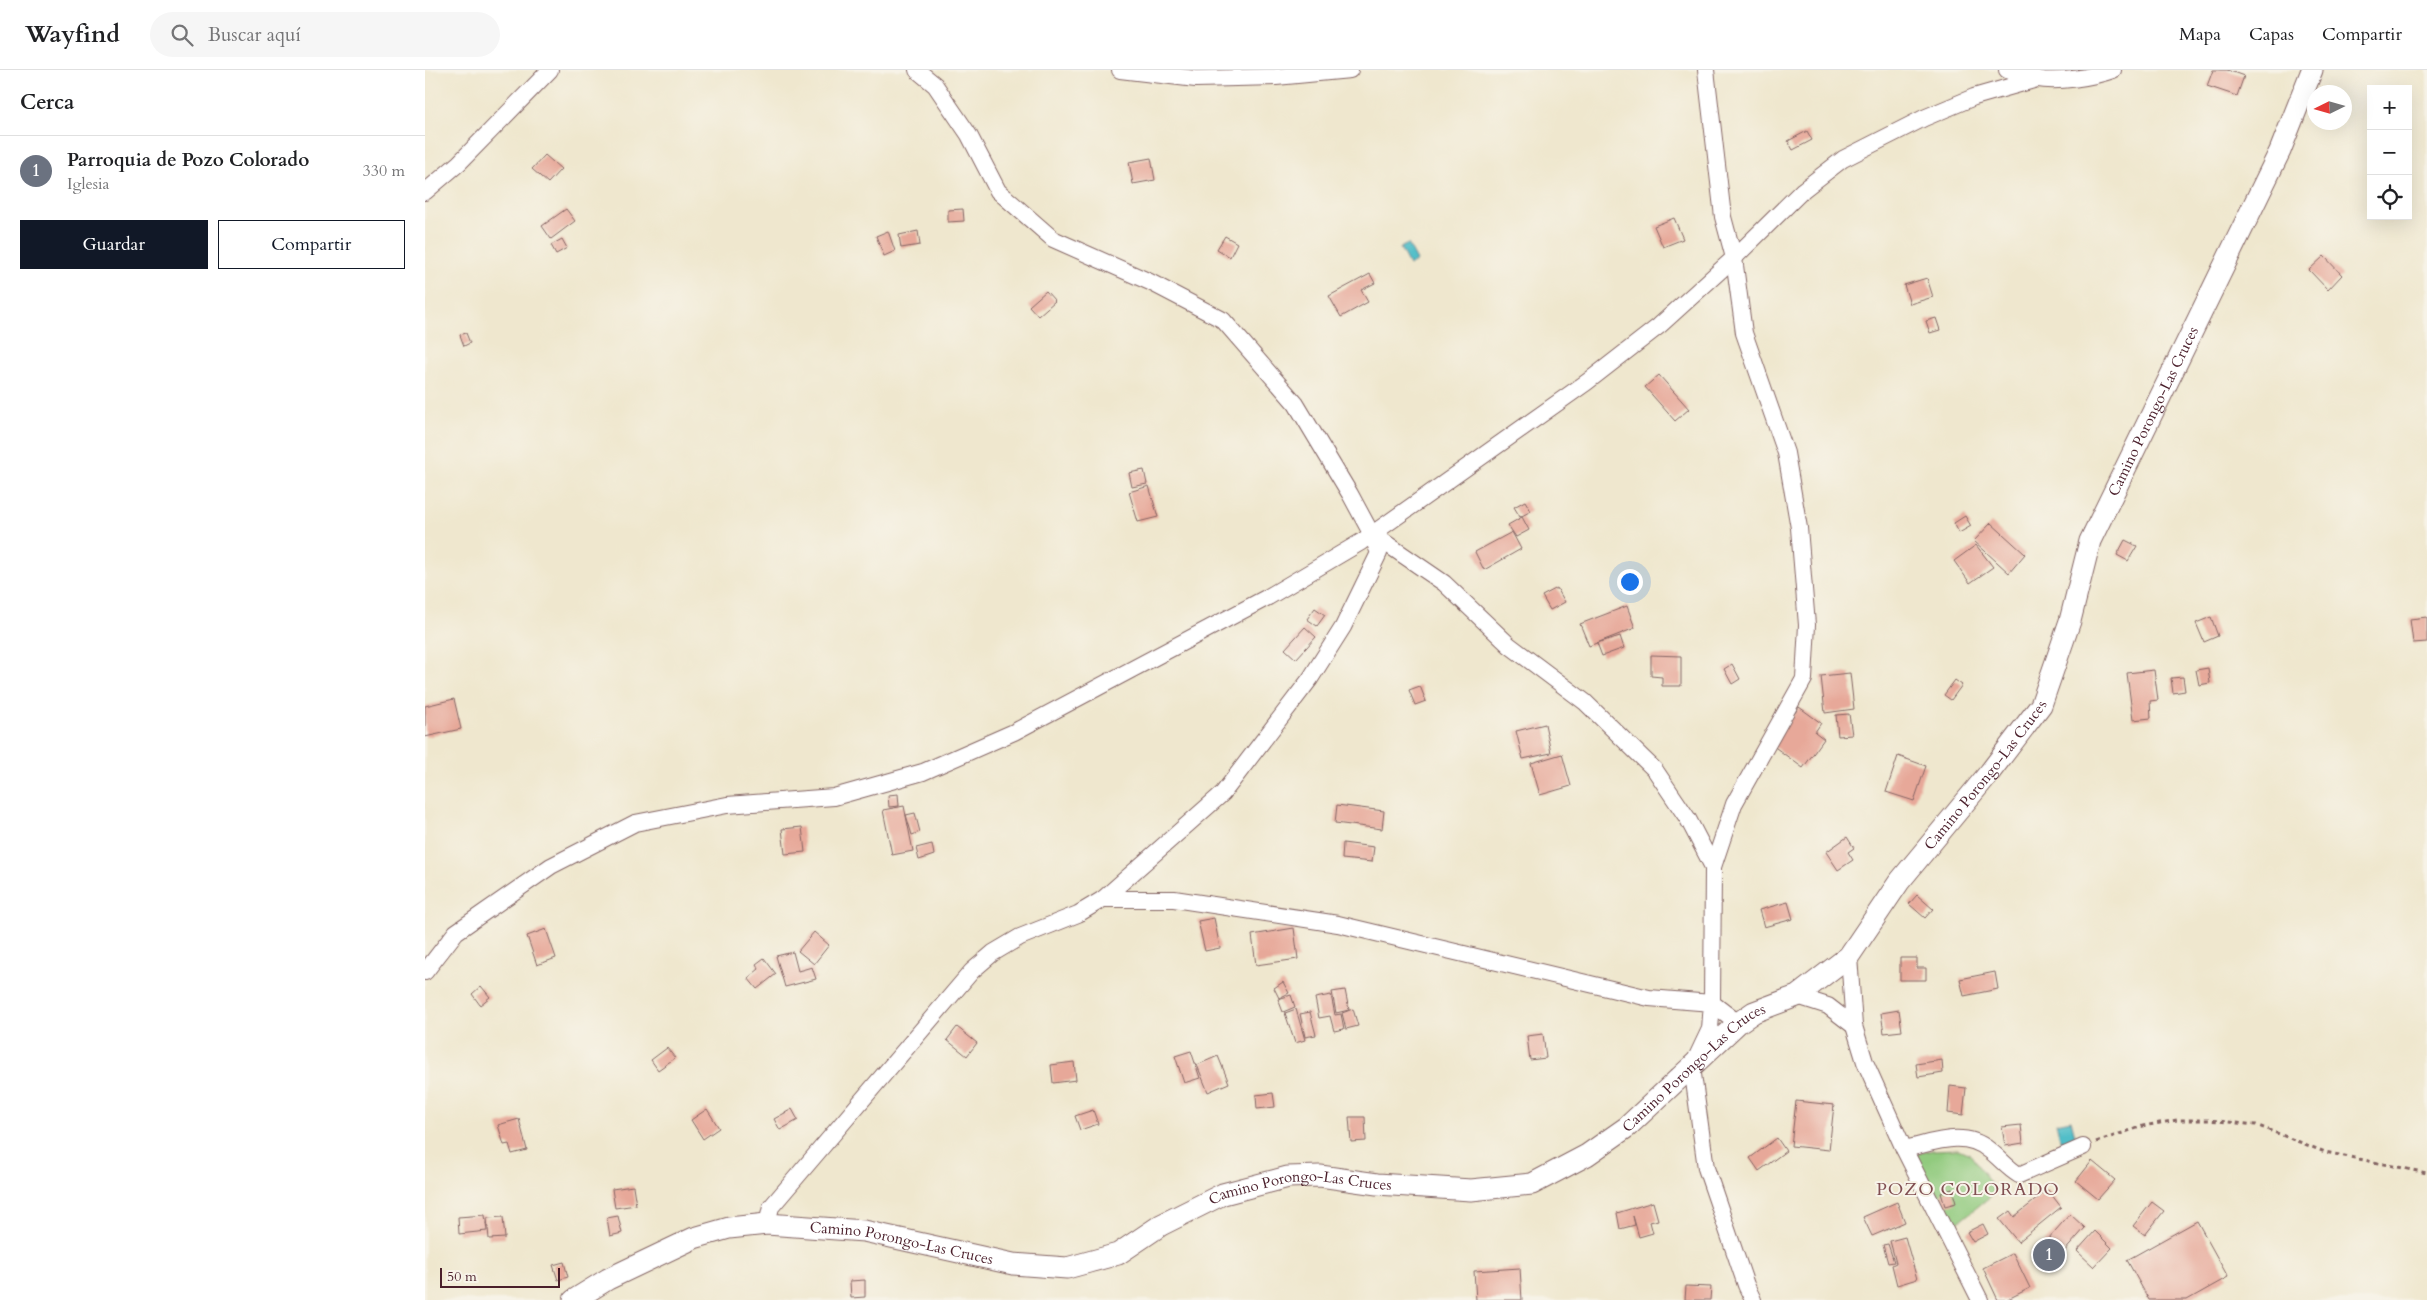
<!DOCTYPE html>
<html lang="es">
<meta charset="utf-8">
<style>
:root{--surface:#fff;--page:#f6f6f6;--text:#202124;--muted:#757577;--line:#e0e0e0;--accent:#111827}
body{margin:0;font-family:Cardo,serif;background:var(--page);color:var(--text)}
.controls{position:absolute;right:15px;top:15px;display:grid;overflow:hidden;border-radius:0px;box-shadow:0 5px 20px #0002}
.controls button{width:45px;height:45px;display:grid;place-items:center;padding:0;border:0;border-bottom:1px solid var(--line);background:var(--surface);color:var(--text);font:25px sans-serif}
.compass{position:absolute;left:1882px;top:15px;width:45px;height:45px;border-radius:50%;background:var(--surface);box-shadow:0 5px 20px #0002;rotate:265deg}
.scale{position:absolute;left:15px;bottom:12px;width:120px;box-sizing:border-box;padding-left:5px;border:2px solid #4a1f2b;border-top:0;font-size:14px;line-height:18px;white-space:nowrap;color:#4a1f2b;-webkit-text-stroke:4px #f7f3e8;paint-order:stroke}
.you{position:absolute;left:1204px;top:511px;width:18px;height:18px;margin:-12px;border:4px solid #fff;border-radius:50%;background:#1a73e8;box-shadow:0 0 0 8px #1a73e833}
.badge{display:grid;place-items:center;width:32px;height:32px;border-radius:50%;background:var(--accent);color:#fff;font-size:16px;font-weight:700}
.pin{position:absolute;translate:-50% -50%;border:2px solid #fff;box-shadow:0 1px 5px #0006}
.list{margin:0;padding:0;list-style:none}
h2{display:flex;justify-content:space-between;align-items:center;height:65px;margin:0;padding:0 20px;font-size:21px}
h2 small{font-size:16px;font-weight:400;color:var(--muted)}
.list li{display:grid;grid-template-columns:32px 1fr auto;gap:15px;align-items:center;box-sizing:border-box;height:70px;padding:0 20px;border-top:1px solid var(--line)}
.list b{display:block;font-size:19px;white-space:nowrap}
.list p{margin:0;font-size:16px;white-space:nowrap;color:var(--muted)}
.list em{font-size:16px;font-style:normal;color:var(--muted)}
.actions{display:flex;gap:10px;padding:15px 20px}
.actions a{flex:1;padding:11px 0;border:1px solid var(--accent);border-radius:0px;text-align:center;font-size:18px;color:var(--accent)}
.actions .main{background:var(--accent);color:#fff}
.icon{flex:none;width:28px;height:28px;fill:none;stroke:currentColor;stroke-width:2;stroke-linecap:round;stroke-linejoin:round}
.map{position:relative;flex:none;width:2002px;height:1230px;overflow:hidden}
header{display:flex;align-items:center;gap:30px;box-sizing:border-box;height:70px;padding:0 25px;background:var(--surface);border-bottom:1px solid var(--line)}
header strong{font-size:24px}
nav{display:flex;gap:28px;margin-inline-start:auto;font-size:18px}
.search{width:350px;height:45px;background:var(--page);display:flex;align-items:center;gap:12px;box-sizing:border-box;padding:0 18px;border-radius:28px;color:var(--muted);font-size:19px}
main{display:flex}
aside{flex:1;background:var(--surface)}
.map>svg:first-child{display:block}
.green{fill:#91ca7e;stroke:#6e7454}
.water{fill:#51bec8;stroke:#4e6e7a}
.building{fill:#e7a899}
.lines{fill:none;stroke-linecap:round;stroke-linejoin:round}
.minor-casing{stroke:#846564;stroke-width:18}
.major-casing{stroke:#846564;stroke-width:23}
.path{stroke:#846564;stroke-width:3;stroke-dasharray:4 4;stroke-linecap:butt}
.minor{stroke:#fff;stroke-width:16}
.major{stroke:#fff;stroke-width:21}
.labels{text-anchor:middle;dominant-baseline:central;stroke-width:4;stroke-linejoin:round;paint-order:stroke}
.street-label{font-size:15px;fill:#4a1f2b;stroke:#f7f3e8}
.quarter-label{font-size:18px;letter-spacing:1px;fill:#814f52;stroke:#f7f3e8}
</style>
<header>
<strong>Wayfind</strong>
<div class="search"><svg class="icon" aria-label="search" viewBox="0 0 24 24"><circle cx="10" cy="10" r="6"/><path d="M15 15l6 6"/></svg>Buscar aquí</div>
<nav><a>Mapa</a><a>Capas</a><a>Compartir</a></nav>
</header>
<main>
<aside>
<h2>Cerca<small></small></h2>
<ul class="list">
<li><span class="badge" style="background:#6b7280">1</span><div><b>Parroquia de Pozo Colorado</b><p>Iglesia</p></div><em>330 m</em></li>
</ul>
<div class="actions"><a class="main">Guardar</a><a>Compartir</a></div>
</aside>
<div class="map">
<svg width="2002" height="1230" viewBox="0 0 2002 1230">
<rect width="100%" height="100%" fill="#f7f3e8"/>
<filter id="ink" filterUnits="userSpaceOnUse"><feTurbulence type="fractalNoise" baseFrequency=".02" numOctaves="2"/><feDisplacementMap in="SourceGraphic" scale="10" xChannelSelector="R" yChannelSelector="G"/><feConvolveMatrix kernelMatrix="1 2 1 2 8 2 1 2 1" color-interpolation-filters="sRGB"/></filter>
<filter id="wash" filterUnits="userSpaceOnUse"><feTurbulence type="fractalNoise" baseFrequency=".0096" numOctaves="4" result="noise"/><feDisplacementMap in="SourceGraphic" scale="20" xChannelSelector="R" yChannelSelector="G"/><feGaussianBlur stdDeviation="1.12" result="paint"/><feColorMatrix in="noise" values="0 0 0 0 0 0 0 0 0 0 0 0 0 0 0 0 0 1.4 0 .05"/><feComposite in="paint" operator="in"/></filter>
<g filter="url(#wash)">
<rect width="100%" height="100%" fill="#efe7ce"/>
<path class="green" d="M 1533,1079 L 1545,1084 L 1571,1122 L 1525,1159 L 1490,1092 L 1491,1084 L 1508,1080 Z"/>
<g class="water">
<path d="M 983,174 L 992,191 L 984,195 L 975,178 Z"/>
<path d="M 1646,1050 L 1651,1070 L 1636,1073 L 1631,1053 Z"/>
</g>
<g id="blocks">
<g class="building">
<path d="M 1788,0 L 1802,0 L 1819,6 L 1812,26 L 1782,16 Z"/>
<path d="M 1382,61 L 1387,70 L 1368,80 L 1363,71 Z"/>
<path d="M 120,85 L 136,99 L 123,113 L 107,99 Z"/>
<path d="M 726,88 L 730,110 L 708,114 L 704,92 Z"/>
<path d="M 141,139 L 150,151 L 126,169 L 117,156 Z"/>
<path d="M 538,139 L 539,151 L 523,152 L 523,140 Z"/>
<path d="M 1249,148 L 1258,169 L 1238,177 L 1229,156 Z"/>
<path d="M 463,161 L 470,181 L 459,186 L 451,166 Z"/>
<path d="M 493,161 L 495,175 L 476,178 L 474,165 Z"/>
<path d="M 800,166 L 812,173 L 805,187 L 792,179 Z"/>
<path d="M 137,169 L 142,178 L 131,184 L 126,175 Z"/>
<path d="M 1899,186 L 1917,205 L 1903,220 L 1884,200 Z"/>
<path d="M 945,204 L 950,213 L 936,220 L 943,232 L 916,247 L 904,226 Z"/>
<path d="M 1502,208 L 1508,227 L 1485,234 L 1479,215 Z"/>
<path d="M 621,221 L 630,231 L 613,246 L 604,236 Z"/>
<path d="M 1511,248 L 1515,260 L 1505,263 L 1501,251 Z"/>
<path d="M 41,263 L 45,273 L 39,276 L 35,265 Z"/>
<path d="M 1234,305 L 1264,339 L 1250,351 L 1220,317 Z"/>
<path d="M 719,400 L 722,414 L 707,417 L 704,403 Z"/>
<path d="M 724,416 L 733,447 L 713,452 L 704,422 Z"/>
<path d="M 1100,431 L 1106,441 L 1095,447 L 1089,437 Z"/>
<path d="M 1540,446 L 1546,456 L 1534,463 L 1529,453 Z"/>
<path d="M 1097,447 L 1104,460 L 1091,467 L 1083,455 Z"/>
<path d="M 1566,453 L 1600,484 L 1584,503 L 1549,471 Z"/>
<path d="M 1087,462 L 1096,479 L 1059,500 L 1050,482 Z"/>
<path d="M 1700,470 L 1712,476 L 1703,491 L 1692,485 Z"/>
<path d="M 1551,475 L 1568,497 L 1545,513 L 1529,491 Z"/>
<path d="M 1132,518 L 1140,532 L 1125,540 L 1117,526 Z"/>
<path d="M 1202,536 L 1210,558 L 1164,576 L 1155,554 Z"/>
<path d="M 890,538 L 900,545 L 892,556 L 882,549 Z"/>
<path d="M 1786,547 L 1793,566 L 1779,572 L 1771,553 Z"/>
<path d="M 2002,547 L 2002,572 L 1988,573 L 1985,549 Z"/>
<path d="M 880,557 L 891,567 L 871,589 L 860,579 Z"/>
<path d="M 1195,566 L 1199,578 L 1177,586 L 1172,573 Z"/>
<path d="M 1226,585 L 1256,586 L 1256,616 L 1237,616 L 1237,607 L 1226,606 Z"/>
<path d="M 1307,594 L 1315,609 L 1307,614 L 1299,599 Z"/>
<path d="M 1783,598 L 1785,613 L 1774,615 L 1771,600 Z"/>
<path d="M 1729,600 L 1733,630 L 1725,631 L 1726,648 L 1708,650 L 1702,603 Z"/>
<path d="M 1425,603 L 1429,639 L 1400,643 L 1396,606 Z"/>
<path d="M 1758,607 L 1760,621 L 1748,623 L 1746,608 Z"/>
<path d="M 1530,610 L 1537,615 L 1526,630 L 1519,625 Z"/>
<path d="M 995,616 L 1001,631 L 990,635 L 984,620 Z"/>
<path d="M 29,629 L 36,659 L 0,667 L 0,636 Z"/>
<path d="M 1374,637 L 1396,653 L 1390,662 L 1399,669 L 1378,698 L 1347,675 Z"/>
<path d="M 1424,644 L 1427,665 L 1413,666 L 1411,645 Z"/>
<path d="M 1120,654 L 1126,683 L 1098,689 L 1091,661 Z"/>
<path d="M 1137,684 L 1146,716 L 1115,725 L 1106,693 Z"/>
<path d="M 1473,686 L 1501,696 L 1489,731 L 1461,722 Z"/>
<path d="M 473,724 L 474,736 L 464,737 L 463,725 Z"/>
<path d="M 912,735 L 959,741 L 957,759 L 910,753 Z"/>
<path d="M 479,736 L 488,781 L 467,785 L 458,740 Z"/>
<path d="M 490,743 L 495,762 L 487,765 L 481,745 Z"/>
<path d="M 377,757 L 380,782 L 360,784 L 357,759 Z"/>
<path d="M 1422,767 L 1429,778 L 1423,782 L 1428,790 L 1413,800 L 1401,782 Z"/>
<path d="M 918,773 L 949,777 L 947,792 L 917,789 Z"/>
<path d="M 507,774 L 509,785 L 494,790 L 491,778 Z"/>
<path d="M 1492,825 L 1508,839 L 1500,848 L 1484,834 Z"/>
<path d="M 1363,832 L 1368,849 L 1339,857 L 1334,840 Z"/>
<path d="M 789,848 L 795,878 L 780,881 L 773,851 Z"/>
<path d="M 869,858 L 873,889 L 831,895 L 827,865 Z"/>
<path d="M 121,859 L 131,888 L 112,895 L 102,866 Z"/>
<path d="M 389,862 L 404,875 L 389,894 L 373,881 Z"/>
<path d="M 368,882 L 373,901 L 387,897 L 391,909 L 360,917 L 351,886 Z"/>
<path d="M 339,888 L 351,904 L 332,919 L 323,908 L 334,899 L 331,894 Z"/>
<path d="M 1475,888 L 1492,888 L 1492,898 L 1501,898 L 1501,910 L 1475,910 Z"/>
<path d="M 1570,902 L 1573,919 L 1539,926 L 1535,909 Z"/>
<path d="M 858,912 L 864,923 L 854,928 L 849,918 Z"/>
<path d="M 56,916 L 65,927 L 55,935 L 47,924 Z"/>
<path d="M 920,920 L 924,940 L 911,943 L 907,922 Z"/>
<path d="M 866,925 L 870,937 L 858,942 L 853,929 Z"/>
<path d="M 906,925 L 910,945 L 916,944 L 919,959 L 909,961 L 905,946 L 894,948 L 890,928 Z"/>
<path d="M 871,939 L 880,970 L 870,973 L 860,943 Z"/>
<path d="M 928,939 L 933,956 L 921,959 L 917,943 Z"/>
<path d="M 1474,940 L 1477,961 L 1459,963 L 1456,943 Z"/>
<path d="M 885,942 L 891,965 L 880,967 L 875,944 Z"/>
<path d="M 532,957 L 552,973 L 542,986 L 522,970 Z"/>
<path d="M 1118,964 L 1121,988 L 1105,990 L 1102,966 Z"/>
<path d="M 242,978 L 250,988 L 233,1000 L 226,990 Z"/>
<path d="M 766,981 L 775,1008 L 759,1013 L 750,986 Z"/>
<path d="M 793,986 L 804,1013 L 783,1022 L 772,995 Z"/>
<path d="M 1517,990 L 1518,1003 L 1493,1007 L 1491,994 Z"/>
<path d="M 649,992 L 651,1010 L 628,1013 L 626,995 Z"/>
<path d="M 1525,1016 L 1541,1018 L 1538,1045 L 1523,1043 Z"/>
<path d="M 848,1023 L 850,1037 L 832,1039 L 831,1025 Z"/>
<path d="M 1371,1031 L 1409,1035 L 1404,1080 L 1366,1076 Z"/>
<path d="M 282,1039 L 294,1058 L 278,1069 L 266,1050 Z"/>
<path d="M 367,1039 L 373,1050 L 355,1060 L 349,1049 Z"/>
<path d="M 668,1040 L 673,1054 L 655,1060 L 650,1046 Z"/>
<path d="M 924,1047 L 940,1047 L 941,1071 L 926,1072 Z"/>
<path d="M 94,1049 L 102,1080 L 87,1084 L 84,1074 L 79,1075 L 73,1055 Z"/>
<path d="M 1596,1055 L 1598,1073 L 1580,1076 L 1577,1057 Z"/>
<path d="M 1352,1068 L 1361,1081 L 1334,1101 L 1325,1088 Z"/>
<path d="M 1667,1091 L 1690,1110 L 1673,1129 L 1651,1111 Z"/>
<path d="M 208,1116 L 211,1135 L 190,1138 L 187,1119 Z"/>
<path d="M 1527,1119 L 1531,1133 L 1520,1136 L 1516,1123 Z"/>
<path d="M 1623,1120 L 1636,1137 L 1593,1172 L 1574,1149 L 1585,1141 L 1589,1147 Z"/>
<path d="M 1228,1132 L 1233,1150 L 1225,1152 L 1228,1163 L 1214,1167 L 1208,1146 L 1210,1155 L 1195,1159 L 1192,1143 Z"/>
<path d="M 1472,1132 L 1480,1152 L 1447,1166 L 1438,1147 Z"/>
<path d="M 1727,1132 L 1739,1141 L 1720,1165 L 1708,1156 Z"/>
<path d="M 1645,1144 L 1660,1158 L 1623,1200 L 1608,1186 Z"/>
<path d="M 60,1145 L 62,1161 L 34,1164 L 33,1147 Z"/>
<path d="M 193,1146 L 197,1163 L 185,1166 L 182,1148 Z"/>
<path d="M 78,1147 L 80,1168 L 64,1169 L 62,1148 Z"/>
<path d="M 1772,1151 L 1803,1207 L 1762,1230 L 1724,1230 L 1702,1190 Z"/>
<path d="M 1558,1154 L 1563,1164 L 1548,1172 L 1542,1162 Z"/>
<path d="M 1670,1161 L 1687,1178 L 1669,1197 L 1652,1181 Z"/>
<path d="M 1480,1167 L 1492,1209 L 1472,1215 L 1467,1195 L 1471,1193 L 1465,1171 Z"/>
<path d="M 1463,1174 L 1469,1192 L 1463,1193 L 1458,1175 Z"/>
<path d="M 1588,1183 L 1605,1218 L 1581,1230 L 1573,1230 L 1558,1198 Z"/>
<path d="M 139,1192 L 143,1207 L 133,1210 L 128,1195 Z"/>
<path d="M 1095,1198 L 1097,1230 L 1051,1230 L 1049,1201 Z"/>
<path d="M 440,1210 L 440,1227 L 426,1228 L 425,1211 Z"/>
<path d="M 1261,1216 L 1286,1217 L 1285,1230 L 1260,1230 Z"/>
</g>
</g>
</g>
<g filter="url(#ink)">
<use href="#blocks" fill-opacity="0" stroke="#846564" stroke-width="1"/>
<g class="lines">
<defs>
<g id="minor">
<path d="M 695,0 L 771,9 L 851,7 L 925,0"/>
<path d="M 1281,0 L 1298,147 L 1309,188 L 1319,263 L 1361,383 L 1374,458 L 1382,555 L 1379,609 L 1309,734 L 1288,797 L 1287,933 L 1313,953"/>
<path d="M 1582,0 C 1592,3 1602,7 1612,9 C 1633,13 1668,7 1688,0"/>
<path d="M 0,122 L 34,93 L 125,0"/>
<path d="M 946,463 L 1019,513 L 1084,575 L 1160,632 L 1230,700 L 1263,749 L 1288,797"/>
<path d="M 678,829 L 749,829 L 913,854 L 1224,928 L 1287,933 L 1285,959 L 1267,997 L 1281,1098 L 1321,1215 L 1328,1230"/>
<path d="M 1424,886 L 1429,956 L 1440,992 L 1479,1079 L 1555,1230"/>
<path d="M 0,902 L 31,862 L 126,796 L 210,753 L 302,735 L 409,727 L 498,702 L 589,662 L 843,527 L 936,472 L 1162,312 L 1234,256 L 1309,188 L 1378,120 L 1418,89 L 1499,48 L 1549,27 L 1612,9"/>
<path d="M 1372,926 L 1403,936 L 1429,956"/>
<path d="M 1479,1079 C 1508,1073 1539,1059 1564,1080 C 1575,1088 1582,1098 1594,1105 L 1658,1077"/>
<path d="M 342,1154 L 346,1137 L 547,901 L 568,883 L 595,867 L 653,844 L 678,829 L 798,723 L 885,609 L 918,557 L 954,483 L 946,463 L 925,424 L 871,334 L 798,250 L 725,212 L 628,169 L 573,121 L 544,65 L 510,15 L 492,0"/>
</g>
<g id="major">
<path id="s1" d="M 149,1230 L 183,1209 L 269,1168 L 304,1158 L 342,1154 L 439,1161 L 588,1194 L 642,1198 L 693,1184 L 736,1155 L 798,1124 L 863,1107 L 895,1106 L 952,1114 L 1046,1120 L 1107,1114 L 1162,1085 L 1202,1057 L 1313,953 L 1329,942 L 1372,926 L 1424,886 L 1474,812 L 1565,702 L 1616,635 L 1645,551 L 1665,471 L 1855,81 L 1887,0"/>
</g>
</defs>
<use href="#minor" class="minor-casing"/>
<use href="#major" class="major-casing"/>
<path class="path" d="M 1671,1072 L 1718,1056 L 1752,1050 L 1784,1050 L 1831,1055 L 1900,1082 L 2002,1103"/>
<use href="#minor" class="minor"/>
<use href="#major" class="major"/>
</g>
</g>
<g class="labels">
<g class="street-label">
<text stroke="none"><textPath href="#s1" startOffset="2026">Camino Porongo-Las Cruces</textPath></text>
<text stroke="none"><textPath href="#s1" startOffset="1621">Camino Porongo-Las Cruces</textPath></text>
<text stroke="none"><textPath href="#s1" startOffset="1201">Camino Porongo-Las Cruces</textPath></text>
<text stroke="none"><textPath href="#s1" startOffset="766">Camino Porongo-Las Cruces</textPath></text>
<text stroke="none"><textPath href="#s1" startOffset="346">Camino Porongo-Las Cruces</textPath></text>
</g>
<g class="quarter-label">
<text x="1543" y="1119">POZO COLORADO</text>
</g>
</g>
</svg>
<div class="controls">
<button>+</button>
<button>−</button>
<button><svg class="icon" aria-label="locate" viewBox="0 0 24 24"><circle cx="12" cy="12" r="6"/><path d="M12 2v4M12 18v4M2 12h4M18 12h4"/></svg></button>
</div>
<svg class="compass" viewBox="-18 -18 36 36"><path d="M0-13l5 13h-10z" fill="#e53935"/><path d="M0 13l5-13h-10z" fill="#757577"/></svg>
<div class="scale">50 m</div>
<div class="you"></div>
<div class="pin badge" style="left:1624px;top:1185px;background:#6b7280">1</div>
</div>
</main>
